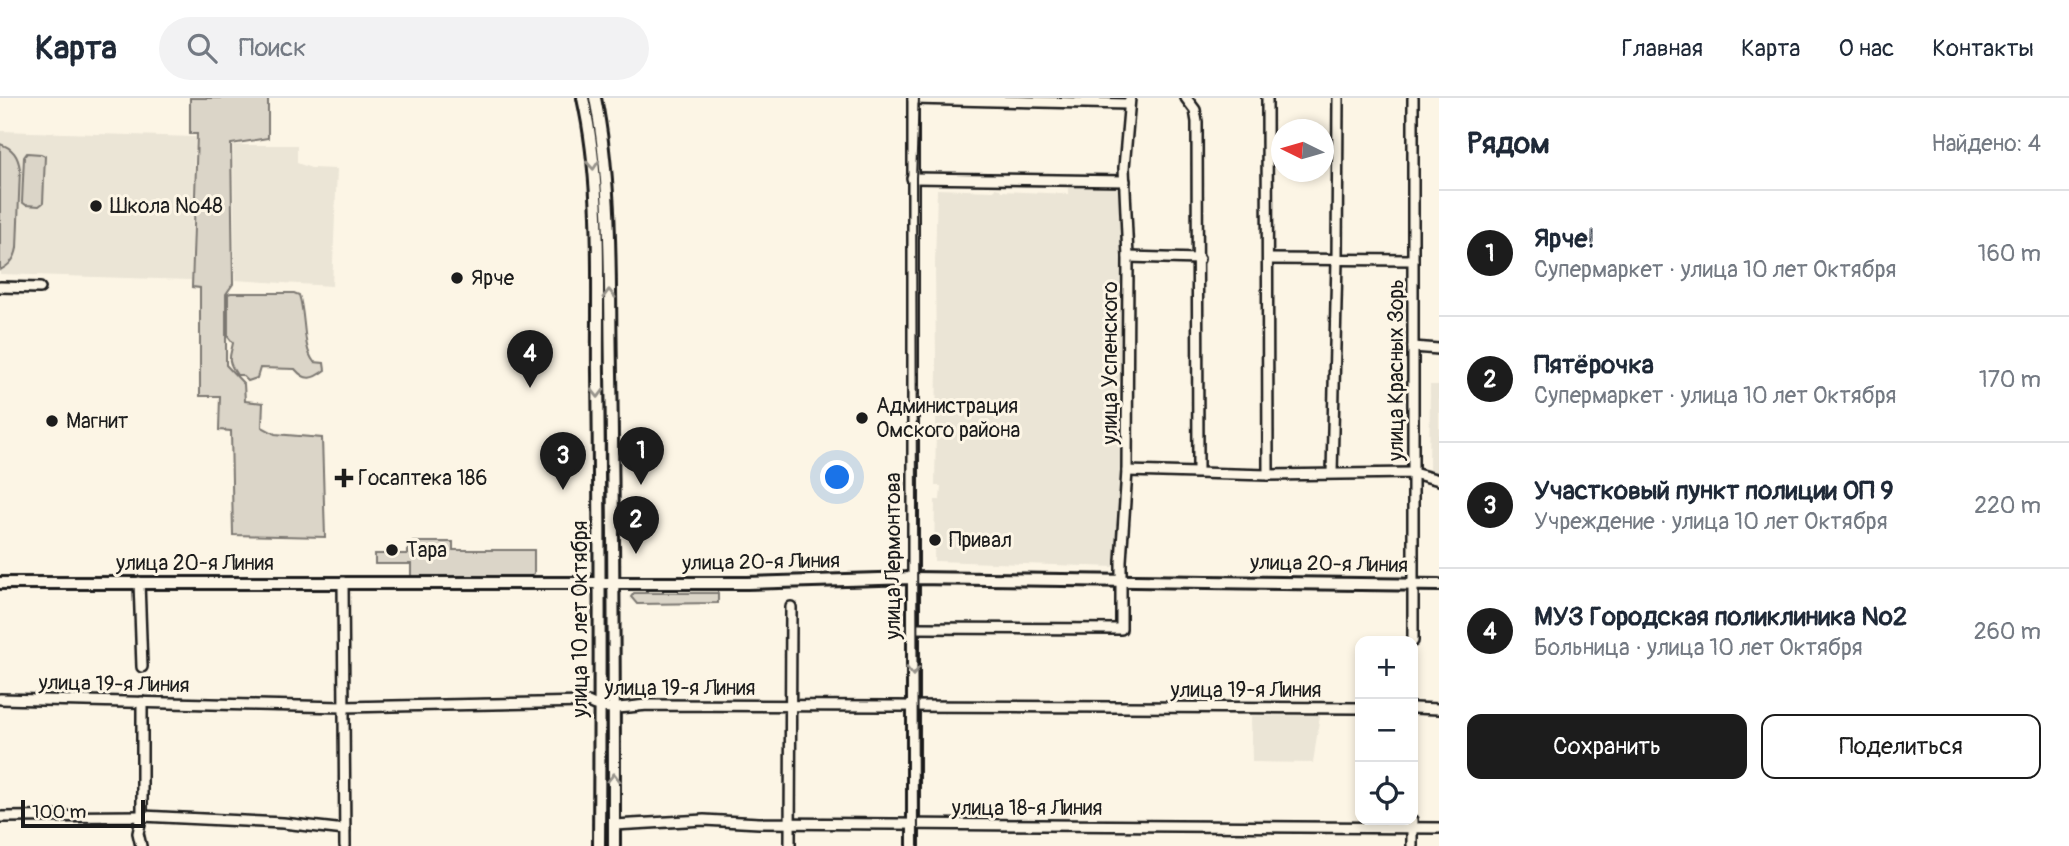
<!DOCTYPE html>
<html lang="ru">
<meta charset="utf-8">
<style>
:root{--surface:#fff;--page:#f2f2f3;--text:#1f2937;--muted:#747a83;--line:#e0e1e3;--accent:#1c1c1c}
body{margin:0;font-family:Pangolin,sans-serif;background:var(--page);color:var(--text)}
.controls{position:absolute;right:21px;bottom:21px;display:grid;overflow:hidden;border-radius:14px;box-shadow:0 4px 10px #0003}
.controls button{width:63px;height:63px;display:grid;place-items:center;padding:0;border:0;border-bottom:2px solid var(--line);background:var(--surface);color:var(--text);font:35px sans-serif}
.compass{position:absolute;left:1271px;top:21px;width:63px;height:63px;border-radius:50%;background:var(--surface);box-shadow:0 4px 10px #0003;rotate:275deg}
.scale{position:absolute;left:21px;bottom:18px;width:124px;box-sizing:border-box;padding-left:7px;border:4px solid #1c1c1c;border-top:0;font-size:19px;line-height:24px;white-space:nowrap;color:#1c1c1c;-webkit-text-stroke:5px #fcf5e5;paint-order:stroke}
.you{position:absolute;left:838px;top:380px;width:24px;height:24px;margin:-18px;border:5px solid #fff;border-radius:50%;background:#1a73e8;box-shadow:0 0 0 10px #1a73e833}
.badge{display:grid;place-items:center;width:46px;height:46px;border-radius:50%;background:var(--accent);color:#fff;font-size:23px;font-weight:700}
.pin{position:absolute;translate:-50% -58px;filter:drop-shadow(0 2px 4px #0008)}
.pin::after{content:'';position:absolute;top:37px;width:24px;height:21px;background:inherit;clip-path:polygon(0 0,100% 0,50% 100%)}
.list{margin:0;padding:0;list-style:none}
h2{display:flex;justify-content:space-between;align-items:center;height:91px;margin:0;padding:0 28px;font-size:30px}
h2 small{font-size:23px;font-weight:400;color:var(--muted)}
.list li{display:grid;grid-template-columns:46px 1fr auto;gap:21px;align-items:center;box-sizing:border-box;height:126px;padding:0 28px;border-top:2px solid var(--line)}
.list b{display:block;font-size:26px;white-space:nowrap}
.list p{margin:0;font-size:23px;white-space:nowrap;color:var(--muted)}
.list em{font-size:23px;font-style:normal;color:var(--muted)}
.actions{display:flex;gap:14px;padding:21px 28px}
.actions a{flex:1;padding:16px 0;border:2px solid var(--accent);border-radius:14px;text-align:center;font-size:24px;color:var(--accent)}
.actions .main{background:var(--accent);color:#fff}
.icon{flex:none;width:38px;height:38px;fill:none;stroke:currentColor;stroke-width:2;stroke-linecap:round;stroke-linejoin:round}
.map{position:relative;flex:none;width:1439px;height:748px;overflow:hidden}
header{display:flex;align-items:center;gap:42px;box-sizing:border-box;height:98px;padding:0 35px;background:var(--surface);border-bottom:2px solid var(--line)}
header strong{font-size:33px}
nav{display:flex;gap:38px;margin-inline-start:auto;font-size:24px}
.search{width:490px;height:63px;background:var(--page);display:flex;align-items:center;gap:18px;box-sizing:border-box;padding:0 24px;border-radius:38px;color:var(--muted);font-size:26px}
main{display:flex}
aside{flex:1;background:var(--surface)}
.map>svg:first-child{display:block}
.built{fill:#ebe5d6}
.green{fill:#dbd5c8;stroke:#7c7872;stroke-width:2}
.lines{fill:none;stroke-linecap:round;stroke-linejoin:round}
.minor-casing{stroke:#1c1c1c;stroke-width:14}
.major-casing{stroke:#1c1c1c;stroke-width:16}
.minor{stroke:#fcf5e5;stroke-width:9}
.major{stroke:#fcf5e5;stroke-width:10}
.tram{stroke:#1c1c1c;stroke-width:2}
.oneway{stroke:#97938b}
.poi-dot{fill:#1c1c1c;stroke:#fcf5e5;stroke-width:2.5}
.labels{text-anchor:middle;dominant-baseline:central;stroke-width:6;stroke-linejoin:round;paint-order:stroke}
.poi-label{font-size:21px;fill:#1c1c1c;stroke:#fcf5e5;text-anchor:start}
.street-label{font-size:21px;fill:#1c1c1c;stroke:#fcf5e5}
</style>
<header>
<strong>Карта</strong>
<div class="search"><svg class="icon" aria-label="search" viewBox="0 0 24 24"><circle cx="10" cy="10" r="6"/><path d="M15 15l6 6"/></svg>Поиск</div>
<nav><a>Главная</a><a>Карта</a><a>О нас</a><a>Контакты</a></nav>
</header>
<main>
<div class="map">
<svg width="1439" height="748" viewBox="0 0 1439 748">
<rect width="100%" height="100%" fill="#fcf5e5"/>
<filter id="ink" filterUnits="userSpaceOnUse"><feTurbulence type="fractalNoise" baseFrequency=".0143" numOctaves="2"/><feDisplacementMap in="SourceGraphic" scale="14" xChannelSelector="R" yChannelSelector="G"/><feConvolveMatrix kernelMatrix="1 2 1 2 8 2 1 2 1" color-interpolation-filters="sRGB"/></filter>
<g filter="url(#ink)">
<g class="built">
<path d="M 0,33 L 195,39 L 191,182 L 0,176 Z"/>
<path d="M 233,47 L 297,47 L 297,65 L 311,70 L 337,71 L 332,188 L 235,182 Z"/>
<path d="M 1068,88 L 1122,90 L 1120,264 L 1124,265 L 1124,308 L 1116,469 L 934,463 L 935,402 L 940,402 L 941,388 L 935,388 L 937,268 L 936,267 L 935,166 L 937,91 L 994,93 L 995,90 L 1000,91 L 1001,93 L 1068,96 Z"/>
<path d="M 1430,287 L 1439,287 L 1439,375 L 1429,375 Z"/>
<path d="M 1320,617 L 1313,665 L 1252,664 L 1251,618 Z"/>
</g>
<g class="green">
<path d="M 190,0 L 268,0 L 268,40 L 231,46 L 233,186 L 226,196 L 226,267 L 244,286 L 245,303 L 263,305 L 262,329 L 275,336 L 322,340 L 325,439 L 233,437 L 231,333 L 219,332 L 220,298 L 200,298 L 200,190 L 192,189 L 197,36 L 190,36 Z"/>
<path d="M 0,46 C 13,50 18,58 20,71 L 17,150 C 15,161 10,167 0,172 Z"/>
<path d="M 27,55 L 41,56 L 45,58 L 43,105 L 39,108 L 26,107 L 22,104 L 24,59 Z"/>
<path d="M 231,195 L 294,195 L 299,197 C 306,217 302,249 314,264 L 324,265 L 325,272 C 313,281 306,284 295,271 L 260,270 L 257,280 L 248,283 L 242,277 L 237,277 C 226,261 230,260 233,245 L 228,239 L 228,196 Z"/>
<path d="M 408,444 L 453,444 L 453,452 L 534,452 L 534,475 L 532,478 L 411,478 L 411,466 L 375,466 L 375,456 L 408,456 Z"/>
<path d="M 634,495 L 718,495 L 718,505 L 637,506 L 631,499 Z"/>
</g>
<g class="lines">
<defs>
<g id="minor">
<path d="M 1186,0 L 1195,12 L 1197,24 L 1198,374"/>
<path d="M 1267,0 L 1268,377"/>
<path d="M 913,1 L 1128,6"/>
<path d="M 912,80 L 1125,83"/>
<path d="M 1128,159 L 1199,161"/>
<path d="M 1268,161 L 1413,162"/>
<path d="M 0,189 L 40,190"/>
<path d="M 1413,249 L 1439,251"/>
<path d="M 1127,373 L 1268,377 L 1413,375 L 1439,382"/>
<path d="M 1332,375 L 1337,162 L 1338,0"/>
<path d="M 913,480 L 913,0"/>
<path d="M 139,484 L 142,569"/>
<path d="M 343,484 L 345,748"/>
<path d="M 913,530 L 1121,531 L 1121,463 L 1127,373 L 1128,159 L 1124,70 L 1130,0"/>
<path d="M 1413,543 L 1413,0"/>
<path d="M 0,601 L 343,609 L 588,604 C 607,614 626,609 647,607 L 1360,610"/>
<path d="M 1413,610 L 1439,611"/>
<path d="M 0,719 L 142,718 L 283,725 L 345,732"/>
<path d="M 1412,722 L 1412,748"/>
<path d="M 614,727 L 704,722 L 759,725 L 1439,730"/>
<path d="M 141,748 L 138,735 L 142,718 L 142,604"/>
<path d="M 790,748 L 791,509"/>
</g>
<g id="major">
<path d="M 583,0 C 603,89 597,184 598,275 C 600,433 600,590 599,748"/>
<path d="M 595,0 C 613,90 609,184 611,275 C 614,433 614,590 614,748"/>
<path d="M 0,485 L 747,485 L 913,480 L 1439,487"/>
<path d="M 913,748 L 913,480"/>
</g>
</defs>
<use href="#minor" class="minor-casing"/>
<use href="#major" class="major-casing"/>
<use href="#minor" class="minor"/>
<use href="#major" class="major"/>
<path class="tram" d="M 918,748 L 916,80 L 919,0"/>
</g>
<defs><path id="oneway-chevron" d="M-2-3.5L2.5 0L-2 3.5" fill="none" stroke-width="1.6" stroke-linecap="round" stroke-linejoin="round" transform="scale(1.75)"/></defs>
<g class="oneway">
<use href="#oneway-chevron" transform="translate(593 67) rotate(85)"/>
<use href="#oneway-chevron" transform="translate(609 196) rotate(-91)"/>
<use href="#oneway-chevron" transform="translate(598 295) rotate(89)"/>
<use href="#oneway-chevron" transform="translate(913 573) rotate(90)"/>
<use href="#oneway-chevron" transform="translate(614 680) rotate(-90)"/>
</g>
</g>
<g class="poi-dot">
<circle cx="96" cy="108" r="7"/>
<circle cx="457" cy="180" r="7"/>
<circle cx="862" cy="320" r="7"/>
<circle cx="52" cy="323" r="7"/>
<path d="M340.5 369.5h7v7h7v7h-7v7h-7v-7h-7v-7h7z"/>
<circle cx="935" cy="442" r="7"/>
<circle cx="392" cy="452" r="7"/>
</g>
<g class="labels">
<g class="poi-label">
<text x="110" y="108">Школа №48</text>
<text x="471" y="180">Ярче</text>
<text x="876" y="308">Администрация<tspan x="876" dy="24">Омского района</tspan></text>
<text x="66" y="323">Магнит</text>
<text x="358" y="380">Госаптека 186</text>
<text x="949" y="442">Привал</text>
<text x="406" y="452">Тара</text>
</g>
<g class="street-label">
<text transform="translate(1110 265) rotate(-90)">улица Успенского</text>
<text transform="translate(1396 272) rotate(-90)">улица Красных Зорь</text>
<text transform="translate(893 458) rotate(-90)">улица Лермонтова</text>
<text transform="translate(761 464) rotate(-1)">улица 20-я Линия</text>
<text x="195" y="465">улица 20-я Линия</text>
<text transform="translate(1329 466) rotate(1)">улица 20-я Линия</text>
<text transform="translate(580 521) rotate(-90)">улица 10 лет Октября</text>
<text transform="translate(114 586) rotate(1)">улица 19-я Линия</text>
<text x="680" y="590">улица 19-я Линия</text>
<text x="1246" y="592">улица 19-я Линия</text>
<text x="1027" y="710">улица 18-я Линия</text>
</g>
</g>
</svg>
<div class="controls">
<button>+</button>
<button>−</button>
<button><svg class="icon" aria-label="locate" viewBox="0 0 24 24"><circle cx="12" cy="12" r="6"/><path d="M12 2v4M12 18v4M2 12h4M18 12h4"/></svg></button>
</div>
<svg class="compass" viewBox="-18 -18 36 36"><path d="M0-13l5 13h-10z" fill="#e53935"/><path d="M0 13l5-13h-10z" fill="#747a83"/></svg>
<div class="scale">100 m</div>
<div class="you"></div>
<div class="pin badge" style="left:641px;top:387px">1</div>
<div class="pin badge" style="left:636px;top:456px">2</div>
<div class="pin badge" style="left:563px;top:392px">3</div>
<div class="pin badge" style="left:530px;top:290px">4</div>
</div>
<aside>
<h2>Рядом<small>Найдено: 4</small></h2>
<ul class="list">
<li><span class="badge">1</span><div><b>Ярче!</b><p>Супермаркет · улица 10 лет Октября</p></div><em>160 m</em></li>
<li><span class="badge">2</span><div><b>Пятёрочка</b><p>Супермаркет · улица 10 лет Октября</p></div><em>170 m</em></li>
<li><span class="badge">3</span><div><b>Участковый пункт полиции ОП 9</b><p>Учреждение · улица 10 лет Октября</p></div><em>220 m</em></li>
<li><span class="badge">4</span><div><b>МУЗ Городская поликлиника №2</b><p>Больница · улица 10 лет Октября</p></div><em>260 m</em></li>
</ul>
<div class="actions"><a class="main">Сохранить</a><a>Поделиться</a></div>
</aside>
</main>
